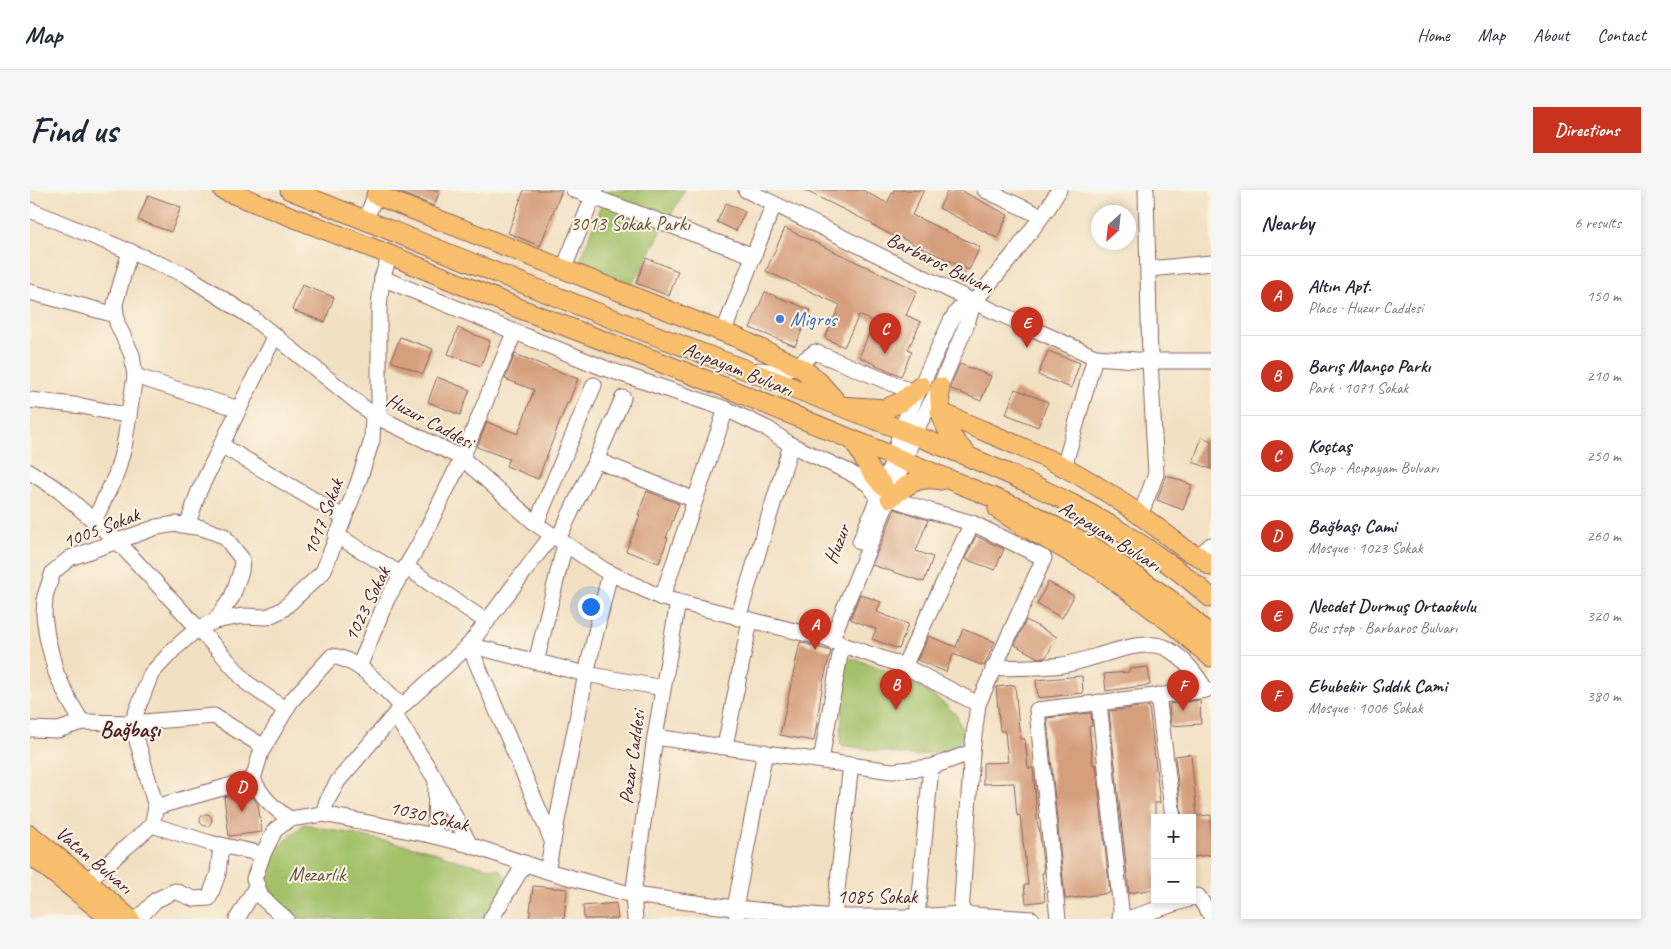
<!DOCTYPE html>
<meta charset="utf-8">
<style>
:root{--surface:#fff;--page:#f6f6f7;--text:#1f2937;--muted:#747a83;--line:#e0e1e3;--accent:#c8321e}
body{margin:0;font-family:Caveat,sans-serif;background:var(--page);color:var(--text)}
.controls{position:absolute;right:15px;bottom:15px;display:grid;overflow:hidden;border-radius:0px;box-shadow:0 2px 8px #0003}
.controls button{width:45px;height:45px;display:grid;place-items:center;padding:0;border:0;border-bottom:1px solid var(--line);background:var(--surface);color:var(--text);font:25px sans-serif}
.compass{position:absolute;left:1061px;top:15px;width:45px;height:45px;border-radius:50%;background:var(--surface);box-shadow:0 2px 8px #0003;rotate:207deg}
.you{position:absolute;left:560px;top:416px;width:18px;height:18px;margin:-12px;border:4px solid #fff;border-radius:50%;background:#1a73e8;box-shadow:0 0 0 8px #1a73e833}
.badge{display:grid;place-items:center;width:32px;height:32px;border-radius:50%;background:var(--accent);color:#fff;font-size:16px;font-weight:700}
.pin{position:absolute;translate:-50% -41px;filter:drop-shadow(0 1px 2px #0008)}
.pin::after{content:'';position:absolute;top:26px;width:18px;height:15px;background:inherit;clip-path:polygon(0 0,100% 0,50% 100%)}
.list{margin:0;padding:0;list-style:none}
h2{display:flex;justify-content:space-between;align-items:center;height:65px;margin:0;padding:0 20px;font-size:21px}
h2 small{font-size:16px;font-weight:400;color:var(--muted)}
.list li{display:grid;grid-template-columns:32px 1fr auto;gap:15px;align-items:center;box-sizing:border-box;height:80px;padding:0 20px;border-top:1px solid var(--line)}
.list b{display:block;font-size:19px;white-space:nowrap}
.list p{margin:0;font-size:16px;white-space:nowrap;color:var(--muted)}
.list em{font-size:16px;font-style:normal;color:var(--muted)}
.map{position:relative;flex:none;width:1181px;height:729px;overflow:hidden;border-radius:0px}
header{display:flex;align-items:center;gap:30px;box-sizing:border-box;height:70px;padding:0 25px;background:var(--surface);border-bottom:1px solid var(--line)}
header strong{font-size:24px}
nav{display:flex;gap:28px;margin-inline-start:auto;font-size:18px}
.intro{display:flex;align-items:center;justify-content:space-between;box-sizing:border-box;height:120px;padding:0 30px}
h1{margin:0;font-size:35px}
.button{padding:12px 22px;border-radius:0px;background:var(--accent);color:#fff;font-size:18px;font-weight:700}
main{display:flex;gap:30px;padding:0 30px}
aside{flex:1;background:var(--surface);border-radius:0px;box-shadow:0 2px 8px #0003}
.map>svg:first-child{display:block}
.green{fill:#a3c169;stroke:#76704a}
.building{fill:#d59e7b}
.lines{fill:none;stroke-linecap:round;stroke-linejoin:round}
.minor-casing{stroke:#856360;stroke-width:17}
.major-casing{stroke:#856360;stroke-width:21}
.minor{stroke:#fff;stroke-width:15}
.major{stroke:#f9bf6d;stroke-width:19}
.shop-dot{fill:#3f7fe0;stroke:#fcf5e5;stroke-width:2}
.labels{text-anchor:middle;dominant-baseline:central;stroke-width:4;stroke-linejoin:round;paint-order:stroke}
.park-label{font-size:20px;fill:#65503e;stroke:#fcf5e5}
.street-label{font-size:20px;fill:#4a1f2b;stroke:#fcf5e5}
.shop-label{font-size:20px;fill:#366cbe;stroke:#fcf5e5;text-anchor:start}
.quarter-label{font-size:22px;font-weight:bold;fill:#4a1f2b;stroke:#fcf5e5}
</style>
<header>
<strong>Map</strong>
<nav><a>Home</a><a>Map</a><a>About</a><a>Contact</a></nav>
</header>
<div class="intro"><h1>Find us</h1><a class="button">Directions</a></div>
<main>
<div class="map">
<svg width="1181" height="729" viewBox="0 0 1181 729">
<rect width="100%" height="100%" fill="#fcf5e5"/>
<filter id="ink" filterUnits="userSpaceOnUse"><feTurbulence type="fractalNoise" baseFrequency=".02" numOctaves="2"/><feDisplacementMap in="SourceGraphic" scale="10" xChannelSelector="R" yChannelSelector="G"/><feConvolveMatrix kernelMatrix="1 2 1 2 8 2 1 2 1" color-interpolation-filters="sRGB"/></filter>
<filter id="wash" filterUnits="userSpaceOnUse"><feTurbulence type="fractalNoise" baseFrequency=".0096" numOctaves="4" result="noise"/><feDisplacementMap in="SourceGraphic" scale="20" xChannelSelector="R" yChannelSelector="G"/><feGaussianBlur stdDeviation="1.12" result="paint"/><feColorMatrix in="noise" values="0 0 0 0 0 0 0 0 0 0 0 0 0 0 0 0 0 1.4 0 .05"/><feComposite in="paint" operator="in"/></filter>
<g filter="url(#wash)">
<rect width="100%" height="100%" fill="#f2e0c2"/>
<g class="green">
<path d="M 578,0 L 655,0 L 598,101 L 546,81 Z"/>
<path d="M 822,468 L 876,488 L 915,514 L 927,526 L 934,544 L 925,558 L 885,566 L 810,555 L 815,474 Z"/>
<path d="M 274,634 L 398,660 L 429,671 L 470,680 L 477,689 L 452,729 L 270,729 C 260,722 239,703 237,691 C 233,669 258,647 274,634 Z"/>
</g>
<g id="blocks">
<g class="building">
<path d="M 364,0 L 410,0 L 404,16 Z"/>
<path d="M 494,0 L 532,0 L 510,56 L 478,43 Z"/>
<path d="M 774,0 L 832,0 L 857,13 L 864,0 L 894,0 L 882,25 L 950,57 L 939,80 L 867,46 L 866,47 L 842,35 L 843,34 Z"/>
<path d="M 918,0 L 930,0 L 978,25 L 967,48 L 909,18 Z"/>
<path d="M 118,5 L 151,17 L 141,42 L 108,30 Z"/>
<path d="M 696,13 L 715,22 L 706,41 L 687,32 Z"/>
<path d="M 755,38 L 887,101 L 876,125 L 891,132 L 878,159 L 882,161 L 871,186 L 829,167 L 844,132 L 829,125 L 814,157 L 795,148 L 810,115 L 736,81 Z"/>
<path d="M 616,68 L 648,81 L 639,106 L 606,93 Z"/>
<path d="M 272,95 L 304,107 L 295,132 L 262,120 Z"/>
<path d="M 735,102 L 781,120 L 765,156 L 720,138 Z"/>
<path d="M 428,138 L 460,151 L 451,176 L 418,164 Z"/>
<path d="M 370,147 L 403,159 L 393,184 L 361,171 Z"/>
<path d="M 1018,161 L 1050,173 L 1041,198 L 1008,185 Z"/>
<path d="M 485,164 L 548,189 L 538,214 L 537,213 L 508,289 L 476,276 L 479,269 L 447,257 L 457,232 L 488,244 L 504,200 L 475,189 Z"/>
<path d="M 930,174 L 961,186 L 951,211 L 921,199 L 921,195 Z"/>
<path d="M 407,187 L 440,200 L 430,225 L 398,212 Z"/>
<path d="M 985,199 L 1018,212 L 1008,237 L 976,224 Z"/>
<path d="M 1172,247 L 1181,251 L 1181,279 L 1163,272 Z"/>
<path d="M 1136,285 L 1162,295 L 1153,320 L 1127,310 Z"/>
<path d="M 617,301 L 649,314 L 636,348 L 638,348 L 629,373 L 596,361 L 610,325 L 608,325 Z"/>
<path d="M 865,319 L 898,330 L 886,361 L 903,367 L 894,392 L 842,375 Z"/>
<path d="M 946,346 L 974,359 L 965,380 L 935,369 Z"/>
<path d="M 1018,392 L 1044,406 L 1032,428 L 1007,414 Z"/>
<path d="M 830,404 L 851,412 L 847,422 L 878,434 L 869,459 L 842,449 L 846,439 L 820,429 Z"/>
<path d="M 996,430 L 1027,447 L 1016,467 L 1008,468 L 985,455 Z"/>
<path d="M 933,439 L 965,452 L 954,476 L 923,464 L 916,482 L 887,470 L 899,446 L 926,457 Z"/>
<path d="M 770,452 L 801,461 L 793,492 L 784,551 L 750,545 Z"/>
<path d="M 1118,477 L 1120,495 L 1076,501 L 1074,484 L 1099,482 L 1099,479 Z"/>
<path d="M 1052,486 L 1053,503 L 1008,508 L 1006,490 Z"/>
<path d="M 985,495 L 990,549 L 995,549 L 998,578 L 1003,578 L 1008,637 L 1009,637 L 1014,683 L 1012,683 L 1015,711 L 996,713 L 994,695 L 998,695 L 990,625 L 987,626 L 984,593 L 953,594 L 953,573 L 978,572 L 975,541 L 970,541 L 966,497 Z"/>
<path d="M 1170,510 L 1171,534 L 1141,536 L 1139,514 Z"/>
<path d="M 1119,516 L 1130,613 L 1125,613 L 1125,699 L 1099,703 L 1079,521 Z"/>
<path d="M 1061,523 L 1062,536 L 1059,537 L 1063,575 L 1066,575 L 1080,703 L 1035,709 L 1017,528 Z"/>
<path d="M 1161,564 L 1167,626 L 1181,625 L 1181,665 L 1162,667 L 1162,628 L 1152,628 L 1145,566 Z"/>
<path d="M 218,600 L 228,614 L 232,642 L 199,646 L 194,607 Z"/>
<circle cx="176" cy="630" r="6"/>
<path d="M 503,696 L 537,699 L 534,729 L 499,729 Z"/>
<path d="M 586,713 L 588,729 L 554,729 L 553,716 Z"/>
</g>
</g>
</g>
<g filter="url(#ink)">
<use href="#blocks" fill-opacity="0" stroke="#856360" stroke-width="1"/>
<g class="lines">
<defs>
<g id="minor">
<path d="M 544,0 L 724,66"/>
<path d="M 716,0 L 944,112 L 1065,167 L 1120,171 L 1181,171"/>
<path d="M 955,0 L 1011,26"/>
<path d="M 0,20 L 156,85 L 224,129 L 343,225 L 432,268 L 506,334 L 574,380 L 632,408 L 793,448 L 874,476 L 948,514"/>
<path d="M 336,30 L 347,0"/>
<path d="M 1119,79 L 1181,73"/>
<path d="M 533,80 L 566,0"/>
<path d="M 352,88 L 574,178 L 696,219 L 738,239 L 761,255 L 819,282 L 838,294 L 848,307"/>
<path d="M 0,102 L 86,125"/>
<path d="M 693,143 L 744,14"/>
<path d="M 729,180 C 761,184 760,180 785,162 L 883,202"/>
<path d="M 105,186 L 209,219"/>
<path d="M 0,210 L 52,216 L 99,226"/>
<path d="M 349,227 L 349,117 L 352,88 L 360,65"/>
<path d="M 191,255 L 313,327"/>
<path d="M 566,270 L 665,310"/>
<path d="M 1034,277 L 1065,167"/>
<path d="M 0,282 L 30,301 L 87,351 L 191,463 L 217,493 L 256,520"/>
<path d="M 860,308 L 900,321 L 942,333 L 1014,368 L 948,514 L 942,562 L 931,724"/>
<path d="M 1110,326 L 1126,284 L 1120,171 L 1116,0"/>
<path d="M 64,331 L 86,285 L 94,257 L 105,186 L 102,165 L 87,133 L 85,114 L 100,61"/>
<path d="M 506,334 L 564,195"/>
<path d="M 157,336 L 169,301 L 245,145"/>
<path d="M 306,345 L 372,385"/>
<path d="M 528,349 L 566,270 L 593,208"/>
<path d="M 830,352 L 864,268 L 871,239 L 921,131 C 928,119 930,115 944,112"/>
<path d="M 1168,366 L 1181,355"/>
<path d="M 376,377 L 457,432"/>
<path d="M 632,408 L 696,219"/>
<path d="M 708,428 L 761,255"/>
<path d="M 801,451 L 889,234 L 910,197 L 936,136 L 944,112 L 983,65 L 1018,18 L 1029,0"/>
<path d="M 439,455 L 523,653"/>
<path d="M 439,455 L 556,484 L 633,498"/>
<path d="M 506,472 L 535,354"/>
<path d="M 874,476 L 942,333"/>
<path d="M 329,477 L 357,409 L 391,351 L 432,268 L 484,143"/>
<path d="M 963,478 C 986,477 1010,478 1032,475 C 1058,472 1110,447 1134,457 C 1153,466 1165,483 1176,500 L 1007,520 L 1028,729"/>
<path d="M 1128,505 L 1143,628"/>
<path d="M 1069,512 L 1091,720 L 1090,729"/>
<path d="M 365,525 L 406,590 L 405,646"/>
<path d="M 52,532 L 40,512 L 26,483 L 17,447 L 14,425 L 15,406 L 23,382 L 40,368 L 127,337 L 146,334 L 172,338 L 194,346 L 212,369 L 211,381 L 202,407 L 185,431"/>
<path d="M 0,539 L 28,540 L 52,532 L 102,533 L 184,526 L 234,557"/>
<path d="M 625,547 L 862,581 L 901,577 L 942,562"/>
<path d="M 695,556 L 720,431"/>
<path d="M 791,570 L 812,454"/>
<path d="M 407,593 L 440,655"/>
<path d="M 126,617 L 223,589"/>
<path d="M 293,624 L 297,611 L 308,591 L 372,516 L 439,455 L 522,345"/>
<path d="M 260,629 C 243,618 232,607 223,589 L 231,562 L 261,511 L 302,466 C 331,470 352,498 372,516"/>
<path d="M 122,635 L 180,653 L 233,664"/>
<path d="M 517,681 L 556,484 L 580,383"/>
<path d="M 57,691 L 122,635 L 126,617 L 102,533 L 121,484 L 144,459 L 168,438 L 185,431 L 212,426 L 237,427 L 252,420 L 293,382 L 328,293 L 342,250 L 343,225"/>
<path d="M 1168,706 L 1181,726"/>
<path d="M 804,727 L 821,574"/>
<path d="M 887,727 L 901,577"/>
<path d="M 108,729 L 126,710 L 145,701 L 164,709 L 179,708 L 188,684 L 191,655"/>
<path d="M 207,729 L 227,695"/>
<path d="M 256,729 L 231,707 L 227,695 L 224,689 L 233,664 L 245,640 L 260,629 L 293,624 L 405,646 L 440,655 L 517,681 L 603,705 L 705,718 L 804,727 L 887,727 L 931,724 L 1002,729"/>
<path d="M 461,729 L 495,673"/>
<path d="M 605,729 L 603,705 L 625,547 L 648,412"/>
<path d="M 707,729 L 705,718 L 735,562"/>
<path d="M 1097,729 L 1156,710"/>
</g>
<g id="major">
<path d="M 193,0 L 360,65 L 488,118 L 697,198 L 998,322 L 1068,360 L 1139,409 L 1181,446"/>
<path d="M 260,0 C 405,58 549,117 695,172 C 760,197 825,221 889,247 C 994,288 1096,332 1181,408"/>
<path d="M 346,5 L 708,148 L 771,178 L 786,189 L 810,216 L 855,219 L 871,212 L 891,196"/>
<path d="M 910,197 C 908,225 915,243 936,263"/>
<path d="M 910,222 C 952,241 995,257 1036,278 C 1078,300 1118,330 1156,360 L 1168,366 L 1181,376"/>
<path d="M 824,251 L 841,281 L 853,296"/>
<path d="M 860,308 C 879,294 887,285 911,290"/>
<path d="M 968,319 L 992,335 L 1071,380 L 1145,436 L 1181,467"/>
<path d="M 0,645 L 57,691 L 100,729"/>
<path d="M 0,664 L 81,729"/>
</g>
</defs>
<use href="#minor" class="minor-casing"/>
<use href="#major" class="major-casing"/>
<use href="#minor" class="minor"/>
<use href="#major" class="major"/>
</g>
</g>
<circle class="shop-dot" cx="750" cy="129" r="5"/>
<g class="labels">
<g class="park-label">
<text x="600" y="33">3013 Sokak Parkı</text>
<text x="287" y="684">Mezarlık</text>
</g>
<g class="street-label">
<text transform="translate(910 73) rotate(26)">Barbaros Bulvarı</text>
<text transform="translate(708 179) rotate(22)">Acıpayam Bulvarı</text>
<text transform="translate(400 231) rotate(28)">Huzur Caddesi</text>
<text transform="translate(293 327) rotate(-69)">1017 Sokak</text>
<text transform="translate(71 338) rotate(-21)">1005 Sokak</text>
<text transform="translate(1080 346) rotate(32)">Acıpayam Bulvarı</text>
<text transform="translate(807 354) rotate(-68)">Huzur</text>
<text transform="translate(337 414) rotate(-64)">1023 Sokak</text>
<text transform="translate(602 567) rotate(-82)">Pazar Caddesi</text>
<text transform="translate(399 626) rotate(13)">1030 Sokak</text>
<text transform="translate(64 670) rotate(40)">Vatan Bulvarı</text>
<text x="847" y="706">1085 Sokak</text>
</g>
<g class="shop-label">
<text x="760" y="129">Migros</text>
</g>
<g class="quarter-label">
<text x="100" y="540">Bağbaşı</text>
</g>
</g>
</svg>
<div class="controls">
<button>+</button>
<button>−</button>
</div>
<svg class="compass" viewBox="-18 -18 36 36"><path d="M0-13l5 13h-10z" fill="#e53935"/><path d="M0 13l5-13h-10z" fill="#747a83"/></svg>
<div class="you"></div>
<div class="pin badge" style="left:785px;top:460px">A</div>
<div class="pin badge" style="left:866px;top:520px">B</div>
<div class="pin badge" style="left:855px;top:164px">C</div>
<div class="pin badge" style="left:212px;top:622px">D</div>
<div class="pin badge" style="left:997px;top:158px">E</div>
<div class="pin badge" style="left:1153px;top:521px">F</div>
</div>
<aside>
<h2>Nearby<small>6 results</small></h2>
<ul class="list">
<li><span class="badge">A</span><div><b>Altın Apt.</b><p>Place · Huzur Caddesi</p></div><em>150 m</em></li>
<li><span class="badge">B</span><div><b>Barış Manço Parkı</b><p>Park · 1071 Sokak</p></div><em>210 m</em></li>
<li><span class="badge">C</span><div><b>Koçtaş</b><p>Shop · Acıpayam Bulvarı</p></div><em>250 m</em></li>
<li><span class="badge">D</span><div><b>Bağbaşı Cami</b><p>Mosque · 1023 Sokak</p></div><em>260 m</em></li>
<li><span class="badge">E</span><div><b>Necdet Durmuş Ortaokulu</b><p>Bus stop · Barbaros Bulvarı</p></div><em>320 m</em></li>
<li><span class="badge">F</span><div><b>Ebubekir Sıddık Cami</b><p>Mosque · 1006 Sokak</p></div><em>380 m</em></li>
</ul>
</aside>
</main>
